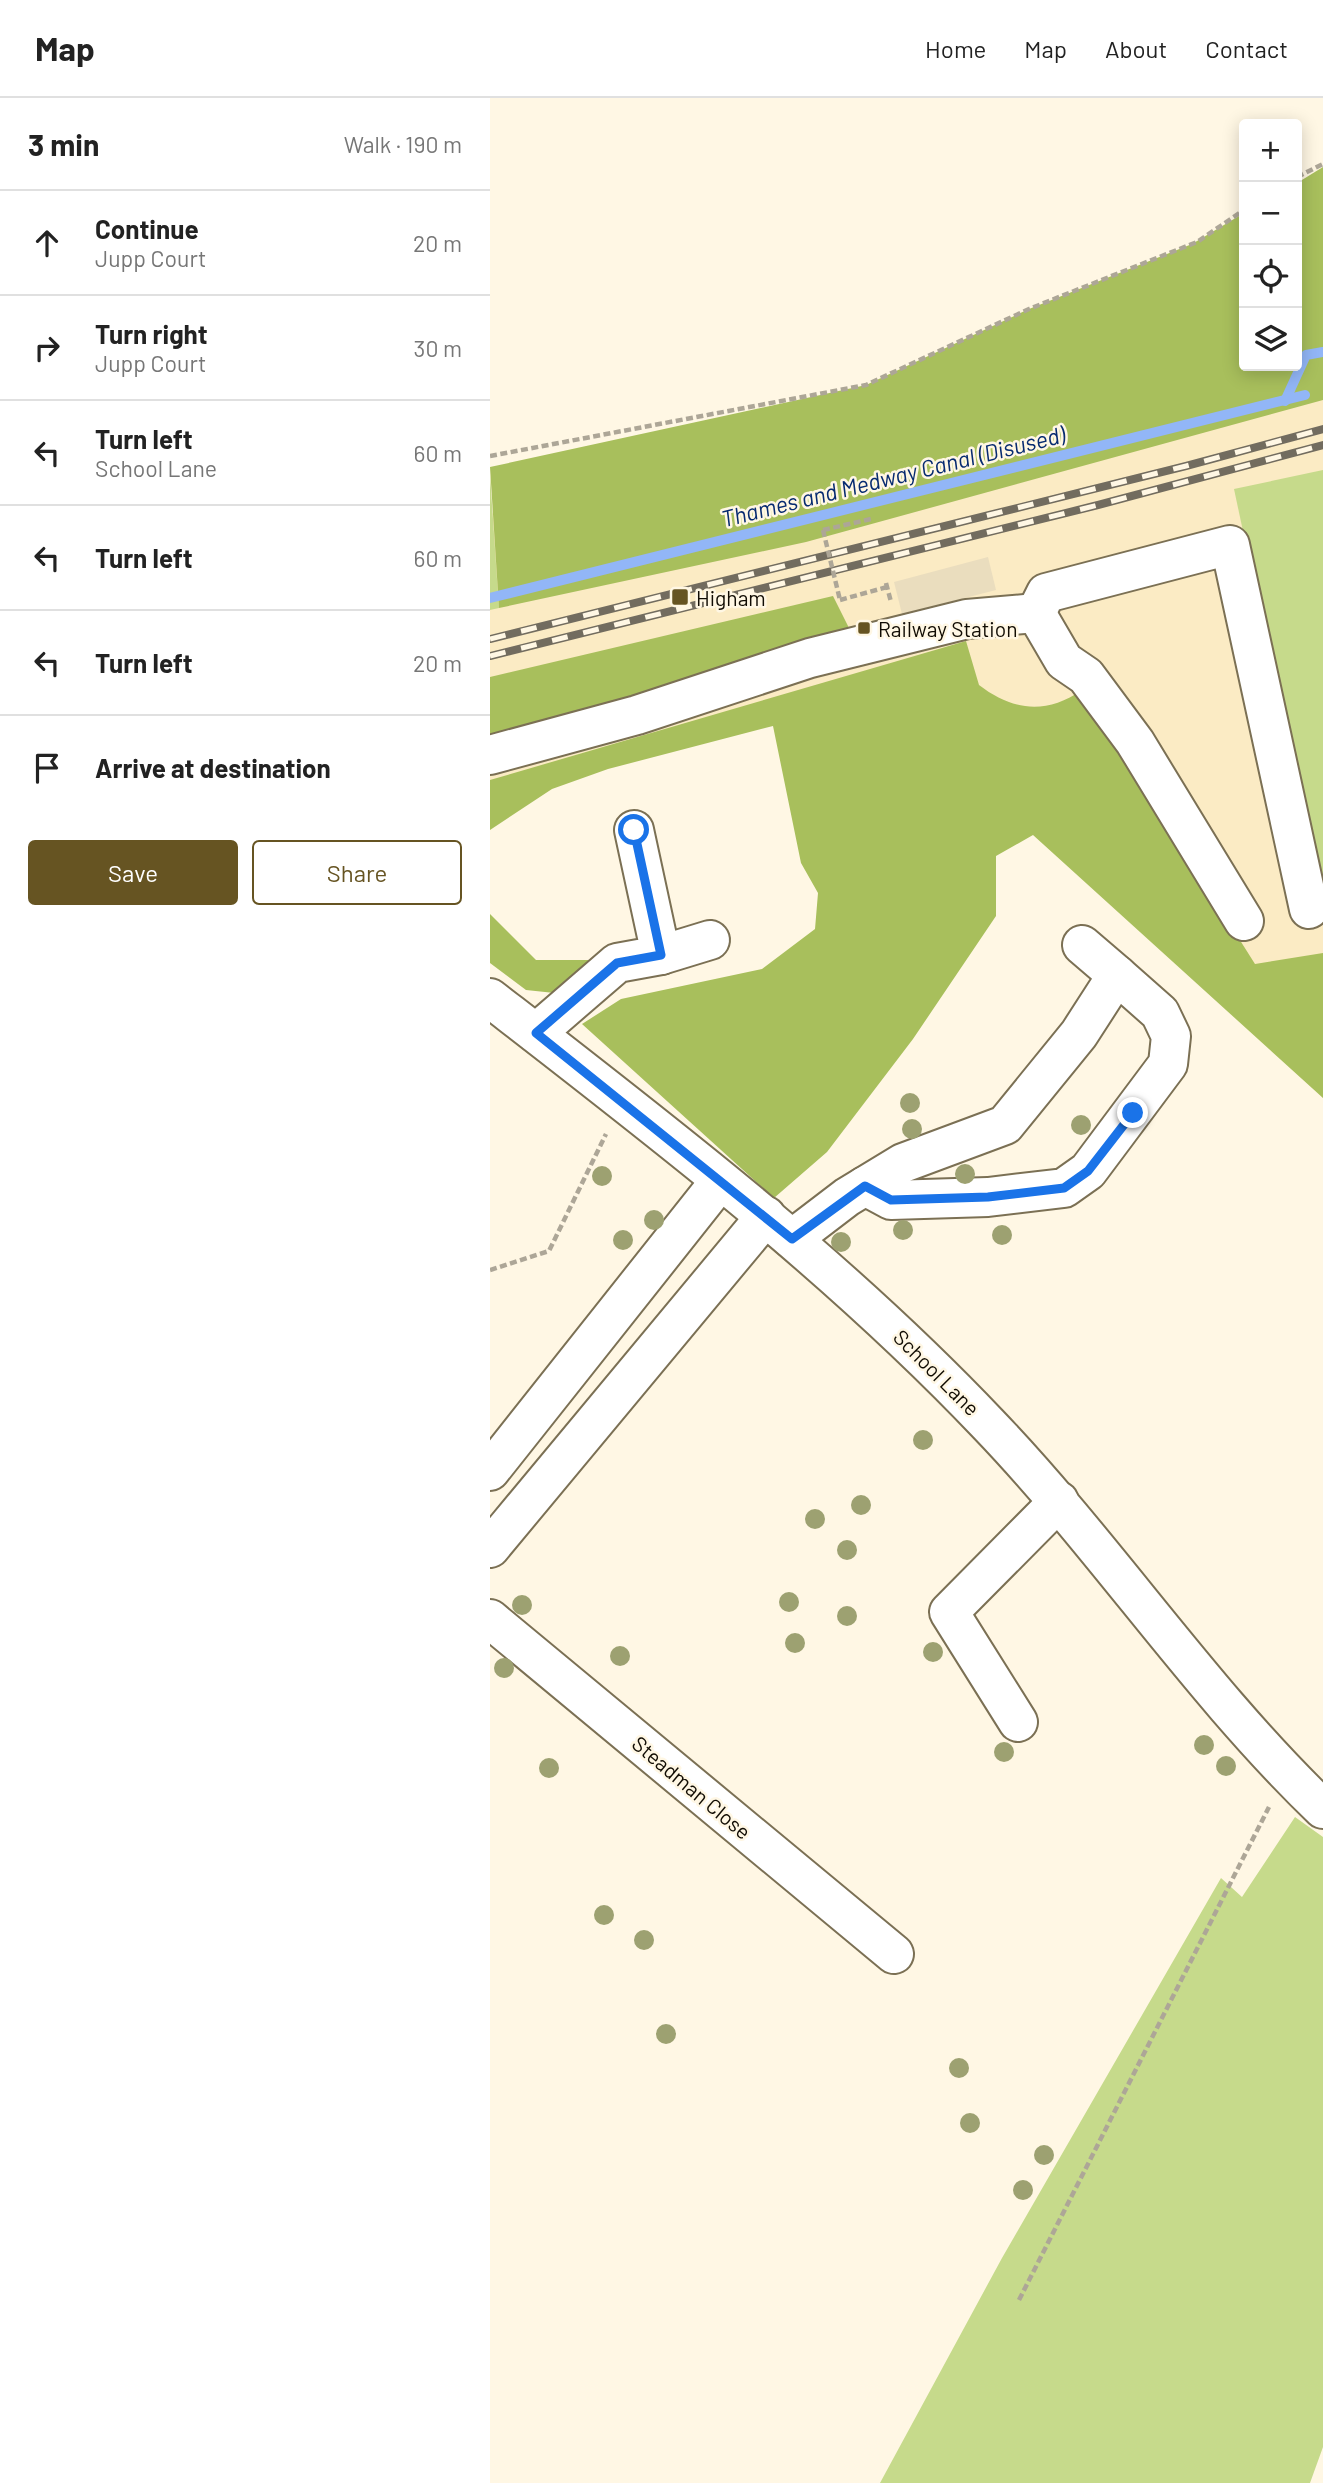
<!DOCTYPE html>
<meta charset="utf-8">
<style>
:root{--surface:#fff;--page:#f6f6f6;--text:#222;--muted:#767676;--line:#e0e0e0;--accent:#665422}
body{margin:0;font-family:Barlow,sans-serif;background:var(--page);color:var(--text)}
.controls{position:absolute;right:21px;top:21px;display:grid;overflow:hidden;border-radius:7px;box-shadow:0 4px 18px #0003}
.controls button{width:63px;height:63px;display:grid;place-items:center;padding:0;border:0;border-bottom:2px solid var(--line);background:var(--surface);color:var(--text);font:35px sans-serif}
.stop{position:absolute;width:21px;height:21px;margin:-16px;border:5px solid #1a73e8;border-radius:50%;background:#fff}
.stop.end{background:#1a73e8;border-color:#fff;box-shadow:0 2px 7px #0008}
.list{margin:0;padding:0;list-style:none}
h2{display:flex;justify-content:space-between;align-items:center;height:91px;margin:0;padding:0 28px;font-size:30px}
h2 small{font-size:23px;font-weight:400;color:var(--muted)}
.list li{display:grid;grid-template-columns:46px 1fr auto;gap:21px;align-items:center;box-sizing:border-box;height:105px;padding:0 28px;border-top:2px solid var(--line)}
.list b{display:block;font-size:26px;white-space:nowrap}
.list p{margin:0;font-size:23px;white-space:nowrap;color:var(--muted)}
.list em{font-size:23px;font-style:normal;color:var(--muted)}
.actions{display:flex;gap:14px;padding:21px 28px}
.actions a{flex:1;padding:16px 0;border:2px solid var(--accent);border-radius:7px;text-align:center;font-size:24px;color:var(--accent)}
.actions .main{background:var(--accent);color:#fff}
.icon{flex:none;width:38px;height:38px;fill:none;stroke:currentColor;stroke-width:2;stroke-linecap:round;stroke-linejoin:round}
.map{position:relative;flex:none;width:833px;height:2385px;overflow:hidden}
header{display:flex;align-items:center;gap:42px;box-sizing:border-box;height:98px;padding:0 35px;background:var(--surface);border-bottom:2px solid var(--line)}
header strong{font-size:33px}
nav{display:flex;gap:38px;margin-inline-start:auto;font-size:24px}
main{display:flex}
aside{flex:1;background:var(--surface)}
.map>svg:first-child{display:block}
.built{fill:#fbebc4}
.green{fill:#c6da8b}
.forest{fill:#a8bf5c}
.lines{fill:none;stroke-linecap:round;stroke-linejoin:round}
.stream{stroke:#92b6f7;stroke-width:10}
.building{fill:#eaddbe}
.minor-casing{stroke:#7b7054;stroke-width:42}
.path{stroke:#ada697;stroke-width:4.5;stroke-dasharray:7 3.5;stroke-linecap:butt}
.minor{stroke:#fff;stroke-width:38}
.rail-casing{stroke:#726c5f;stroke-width:8}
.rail{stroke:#fff7e4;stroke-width:5;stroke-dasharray:16;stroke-linecap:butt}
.path-bridge{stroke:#ada697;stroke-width:4.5;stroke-dasharray:7 3.5;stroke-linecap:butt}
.tree{fill:#9da171}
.route{stroke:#1a73e8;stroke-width:9}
.poi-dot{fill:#665422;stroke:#fff7e4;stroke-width:2.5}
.labels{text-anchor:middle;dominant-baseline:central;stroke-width:5;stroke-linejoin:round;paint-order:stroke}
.poi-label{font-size:21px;fill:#110c03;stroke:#fff7e4;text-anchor:start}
.street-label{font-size:21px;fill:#110c03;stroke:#fff7e4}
.water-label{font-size:23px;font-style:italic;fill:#072b70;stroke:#fff7e4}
</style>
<header>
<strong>Map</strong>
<nav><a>Home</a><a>Map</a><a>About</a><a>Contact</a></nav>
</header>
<main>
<aside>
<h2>3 min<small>Walk · 190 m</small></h2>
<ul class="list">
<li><svg class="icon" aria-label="ahead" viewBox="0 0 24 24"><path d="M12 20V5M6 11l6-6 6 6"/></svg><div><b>Continue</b><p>Jupp Court</p></div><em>20 m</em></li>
<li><svg class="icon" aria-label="right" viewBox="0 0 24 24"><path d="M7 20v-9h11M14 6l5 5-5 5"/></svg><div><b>Turn right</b><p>Jupp Court</p></div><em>30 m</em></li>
<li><svg class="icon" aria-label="left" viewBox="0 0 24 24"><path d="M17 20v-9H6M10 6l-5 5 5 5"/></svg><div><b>Turn left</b><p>School Lane</p></div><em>60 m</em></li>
<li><svg class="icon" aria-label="left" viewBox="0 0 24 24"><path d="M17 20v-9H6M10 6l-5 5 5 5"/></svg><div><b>Turn left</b></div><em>60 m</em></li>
<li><svg class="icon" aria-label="left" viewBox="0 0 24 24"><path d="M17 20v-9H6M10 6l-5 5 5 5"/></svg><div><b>Turn left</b></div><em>20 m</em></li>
<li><svg class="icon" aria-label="arrive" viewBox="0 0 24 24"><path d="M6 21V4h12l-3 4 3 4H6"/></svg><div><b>Arrive at destination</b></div></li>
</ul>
<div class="actions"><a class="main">Save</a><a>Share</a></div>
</aside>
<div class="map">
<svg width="833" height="2385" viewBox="0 0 833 2385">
<rect width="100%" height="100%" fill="#fff7e4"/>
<path class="built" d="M 833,166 L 833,1000 L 450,565 L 0,686 L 0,416 L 754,190 L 754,268 L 807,268 Z"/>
<g class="green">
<path d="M 833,372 L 833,797 L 830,794 L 744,391 Z"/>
<path d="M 0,377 L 9,510 L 0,512 Z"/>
<path d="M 805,1719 L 833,1739 L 833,2349 L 820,2385 L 390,2385 L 512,2160 L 731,1780 L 752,1799 Z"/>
</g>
<g class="forest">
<path d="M 833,69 L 833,302 L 316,444 L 9,510 L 0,369 L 376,287 L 539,211 L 702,146 L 754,115 L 754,268 L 807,268 L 807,85 Z"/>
<path d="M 343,498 L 363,538 L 0,637 L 0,579 Z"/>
<path d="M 476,543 L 489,587 C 523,613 556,617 592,592 L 765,866 L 833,855 L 833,1000 L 543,737 L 506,758 L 506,818 L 423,941 L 337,1054 L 284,1100 L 92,926 L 131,901 L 272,871 L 325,831 L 328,795 L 311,765 L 283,628 L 118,671 L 62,691 L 0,732 L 0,682 Z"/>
<path d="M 0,816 L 46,862 L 99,862 L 74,896 L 36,892 L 0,865 Z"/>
</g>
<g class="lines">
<g class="stream">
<path d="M 795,303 L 816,257 L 833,254"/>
<path d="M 0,500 L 815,297"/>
</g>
</g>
<path class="building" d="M 498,459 L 506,492 L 412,516 L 404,484 Z"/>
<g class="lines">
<defs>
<g id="minor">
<path d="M 546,515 L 556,495 L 740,447 L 819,811"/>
<path d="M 546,515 L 574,563 L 596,578 L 645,644 L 754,823"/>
<path d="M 0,657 L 147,617 L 320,560 L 477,521 L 546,515"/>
<path d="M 171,857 L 220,842"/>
<path d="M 0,900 C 173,1034 347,1167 498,1326 C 616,1449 710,1593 833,1711"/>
<path d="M 46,935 L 127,865 L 171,857 L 144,732"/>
<path d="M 375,1088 L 401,1102 L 498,1099 L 574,1090 L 598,1073 L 678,966 L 681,938 L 670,915 L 627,877"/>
<path d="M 302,1141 L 357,1099 L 413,1065 L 515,1027 L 589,936 L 627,877 L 592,847"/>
<path d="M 0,1373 L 230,1083"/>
<path d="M 0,1450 L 276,1118"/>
<path d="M 0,1521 L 404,1856"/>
<path d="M 528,1624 L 459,1514 L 569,1403"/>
</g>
</defs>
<use href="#minor" class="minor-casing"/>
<g class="path">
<path d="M 807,79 L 833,66"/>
<path d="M 0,358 L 376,287 L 539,211 L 707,144 L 754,112"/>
<path d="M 333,432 L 381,421 L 382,424"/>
<path d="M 396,485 L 401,504"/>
<path d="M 350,502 L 397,489"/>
<path d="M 0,1172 L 59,1153 L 116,1036"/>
<path d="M 529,2202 L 779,1709"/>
</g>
<use href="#minor" class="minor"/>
<defs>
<g id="rail">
<path d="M 0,541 L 696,368 L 833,331"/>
<path d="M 0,558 L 608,407 L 833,347"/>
</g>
</defs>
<use href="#rail" class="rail-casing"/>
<use href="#rail" class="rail"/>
<path class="path-bridge" d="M 333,432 L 350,502"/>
</g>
<g class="tree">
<circle cx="420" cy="1005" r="10"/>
<circle cx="591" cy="1027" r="10"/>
<circle cx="422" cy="1031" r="10"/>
<circle cx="475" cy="1076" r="10"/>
<circle cx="112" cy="1078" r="10"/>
<circle cx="164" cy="1122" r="10"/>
<circle cx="413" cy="1132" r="10"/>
<circle cx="512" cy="1137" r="10"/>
<circle cx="133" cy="1142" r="10"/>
<circle cx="351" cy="1144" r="10"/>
<circle cx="433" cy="1342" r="10"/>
<circle cx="371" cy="1407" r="10"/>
<circle cx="325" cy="1421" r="10"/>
<circle cx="357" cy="1452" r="10"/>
<circle cx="299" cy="1504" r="10"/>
<circle cx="32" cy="1507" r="10"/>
<circle cx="357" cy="1518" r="10"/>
<circle cx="305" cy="1545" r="10"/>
<circle cx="443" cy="1554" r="10"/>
<circle cx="130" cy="1558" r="10"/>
<circle cx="14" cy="1570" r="10"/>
<circle cx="714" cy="1647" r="10"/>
<circle cx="514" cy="1654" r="10"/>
<circle cx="736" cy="1668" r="10"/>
<circle cx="59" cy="1670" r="10"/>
<circle cx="114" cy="1817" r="10"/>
<circle cx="154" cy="1842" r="10"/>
<circle cx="176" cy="1936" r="10"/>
<circle cx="469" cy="1970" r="10"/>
<circle cx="480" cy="2025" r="10"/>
<circle cx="554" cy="2057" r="10"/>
<circle cx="533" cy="2092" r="10"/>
</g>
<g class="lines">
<path class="route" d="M 144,732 L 171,857 L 127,865 L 46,935 L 302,1141 L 375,1088 L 401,1102 L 498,1099 L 574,1090 L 598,1073 L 643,1015"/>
</g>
<g class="poi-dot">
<rect x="181" y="490" width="18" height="18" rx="3.5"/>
<rect x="367" y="523" width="14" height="14" rx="3.5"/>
</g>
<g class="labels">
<g class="poi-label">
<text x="206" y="499">Higham</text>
<text x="388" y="530">Railway Station</text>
</g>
<g class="street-label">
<text transform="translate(447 1274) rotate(45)">School Lane</text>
<text transform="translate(202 1689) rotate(40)">Steadman Close</text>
</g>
<g class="water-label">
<text transform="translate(403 378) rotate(-14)">Thames and Medway Canal (Disused)</text>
</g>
</g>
</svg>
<div class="controls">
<button>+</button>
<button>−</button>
<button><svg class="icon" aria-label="locate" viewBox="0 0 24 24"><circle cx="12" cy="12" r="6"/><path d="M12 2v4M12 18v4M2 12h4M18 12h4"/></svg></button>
<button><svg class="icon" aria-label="layers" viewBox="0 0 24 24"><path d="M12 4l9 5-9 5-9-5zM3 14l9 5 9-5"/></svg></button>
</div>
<div class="stop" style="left:144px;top:732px"></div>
<div class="stop end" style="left:643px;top:1015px"></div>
</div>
</main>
